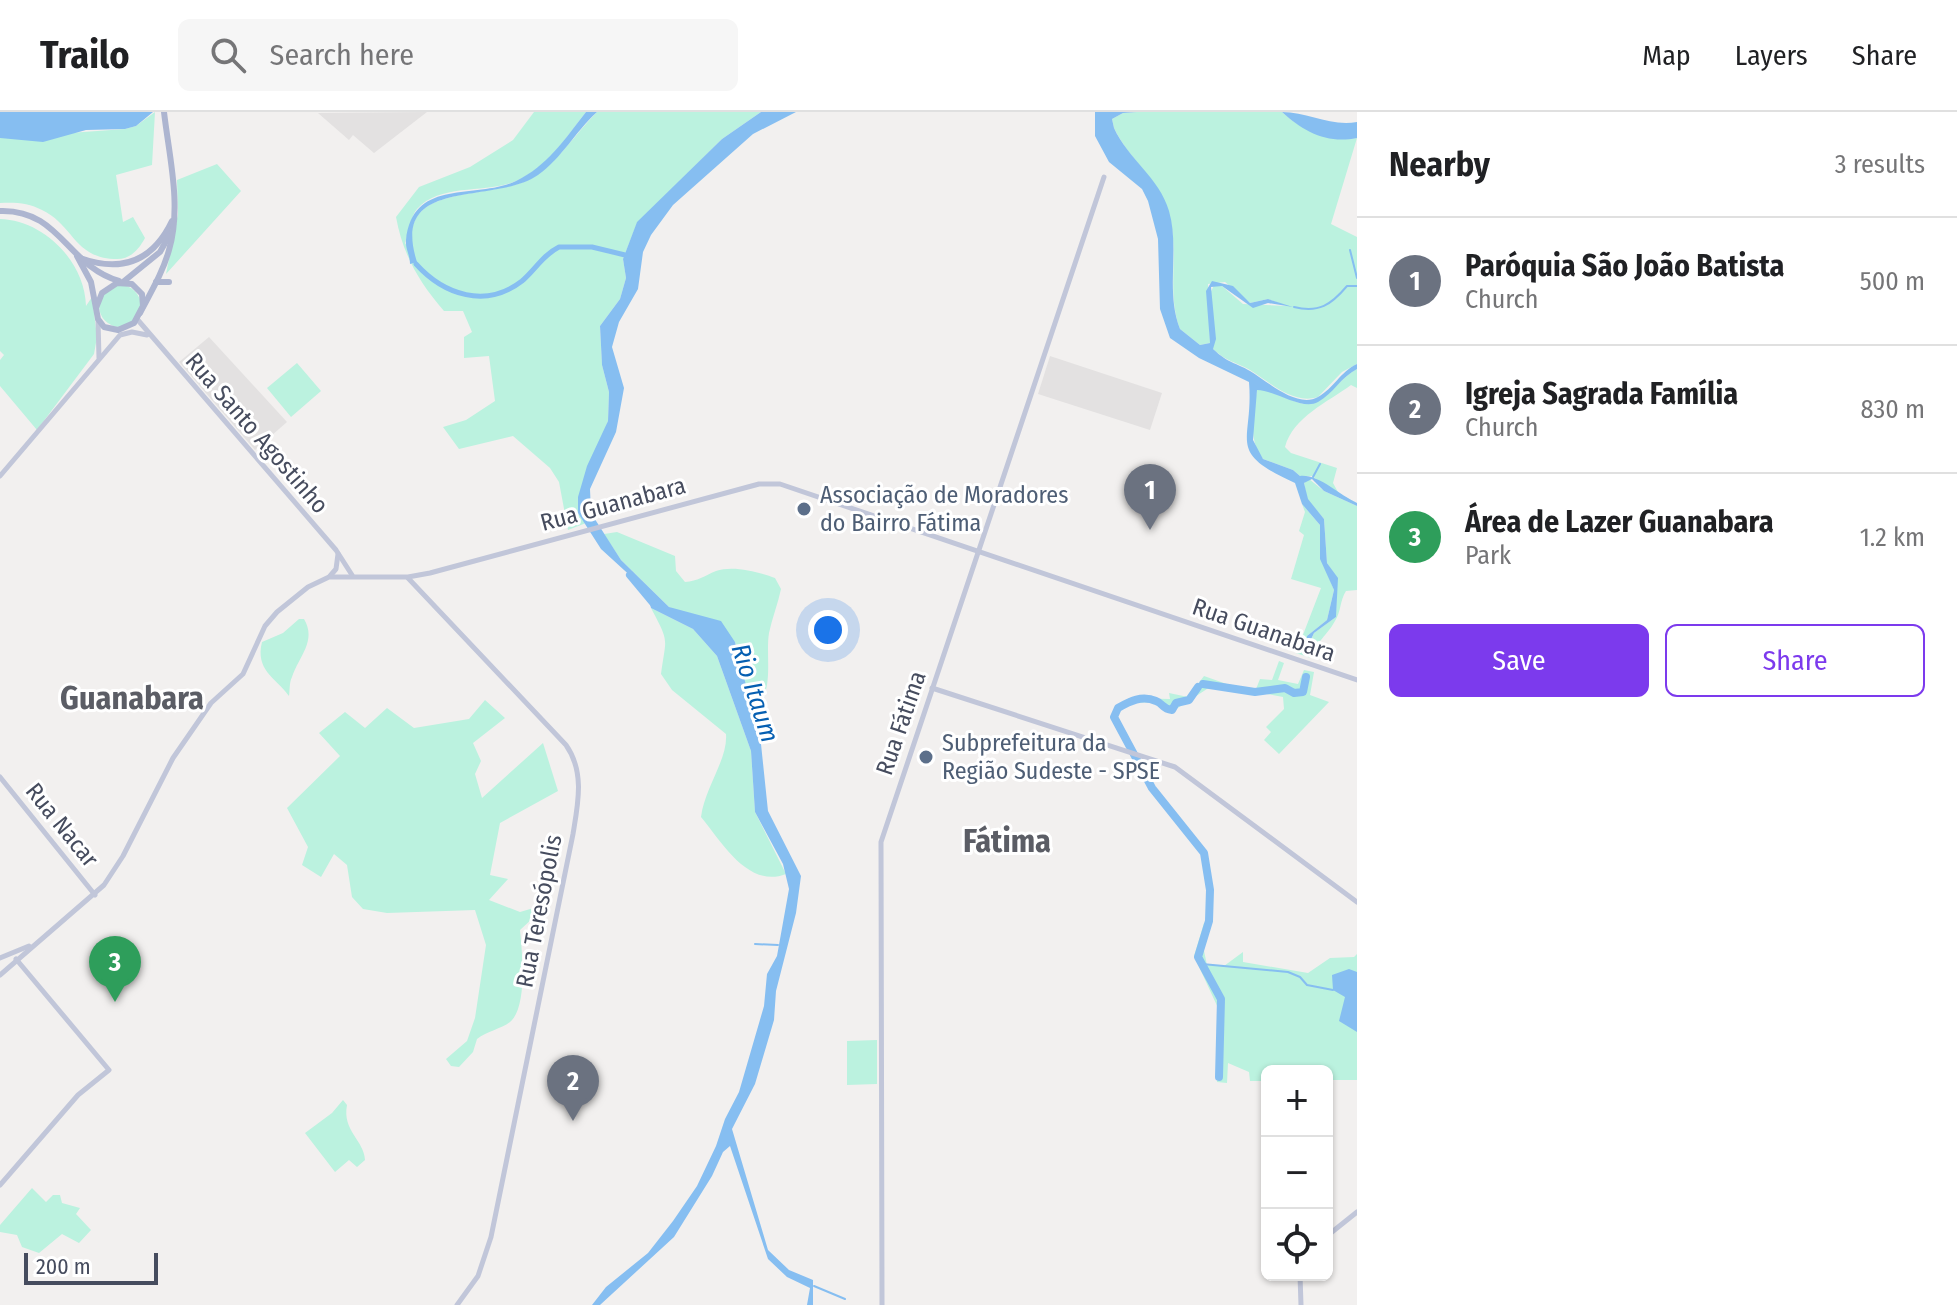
<!DOCTYPE html>
<meta charset="utf-8">
<style>
:root{--surface:#fff;--page:#f6f6f6;--text:#202124;--muted:#757577;--line:#e0e0e0;--accent:#7c3aed}
body{margin:0;font-family:"Fira Sans Condensed",sans-serif;background:var(--page);color:var(--text)}
.controls{position:absolute;right:24px;bottom:24px;display:grid;overflow:hidden;border-radius:12px;box-shadow:0 2px 6px #0004}
.controls button{width:72px;height:72px;display:grid;place-items:center;padding:0;border:0;border-bottom:2px solid var(--line);background:var(--surface);color:var(--text);font:40px sans-serif}
.scale{position:absolute;left:24px;bottom:20px;width:134px;box-sizing:border-box;padding-left:8px;border:4px solid #464c5e;border-top:0;font-size:22px;line-height:28px;white-space:nowrap;color:#464c5e;-webkit-text-stroke:6px #fff;paint-order:stroke}
.you{position:absolute;left:828px;top:518px;width:28px;height:28px;margin:-20px;border:6px solid #fff;border-radius:50%;background:#1a73e8;box-shadow:0 0 0 12px #1a73e833}
.badge{display:grid;place-items:center;width:52px;height:52px;border-radius:50%;background:var(--accent);color:#fff;font-size:26px;font-weight:700}
.pin{position:absolute;translate:-50% -66px;filter:drop-shadow(0 2px 4px #0008)}
.pin::after{content:'';position:absolute;top:42px;width:28px;height:24px;background:inherit;clip-path:polygon(0 0,100% 0,50% 100%)}
.list{margin:0;padding:0;list-style:none}
h2{display:flex;justify-content:space-between;align-items:center;height:104px;margin:0;padding:0 32px;font-size:34px}
h2 small{font-size:26px;font-weight:400;color:var(--muted)}
.list li{display:grid;grid-template-columns:52px 1fr auto;gap:24px;align-items:center;box-sizing:border-box;height:128px;padding:0 32px;border-top:2px solid var(--line)}
.list b{display:block;font-size:30px;white-space:nowrap}
.list p{margin:0;font-size:26px;white-space:nowrap;color:var(--muted)}
.list em{font-size:26px;font-style:normal;color:var(--muted)}
.actions{display:flex;gap:16px;padding:24px 32px}
.actions a{flex:1;padding:18px 0;border:2px solid var(--accent);border-radius:12px;text-align:center;font-size:28px;color:var(--accent)}
.actions .main{background:var(--accent);color:#fff}
.icon{flex:none;width:44px;height:44px;fill:none;stroke:currentColor;stroke-width:2;stroke-linecap:round;stroke-linejoin:round}
.map{position:relative;flex:none;width:1357px;height:1193px;overflow:hidden}
header{display:flex;align-items:center;gap:48px;box-sizing:border-box;height:112px;padding:0 40px;background:var(--surface);border-bottom:2px solid var(--line)}
header strong{font-size:38px}
nav{display:flex;gap:44px;margin-inline-start:auto;font-size:28px}
.search{width:560px;height:72px;background:var(--page);display:flex;align-items:center;gap:20px;box-sizing:border-box;padding:0 28px;border-radius:12px;color:var(--muted);font-size:30px}
main{display:flex}
aside{flex:1;background:var(--surface)}
.map>svg:first-child{display:block}
.education{fill:#e3e1e1}
.green{fill:#bbf2df}
.water{fill:#86bef1}
.lines{fill:none;stroke-linecap:round;stroke-linejoin:round}
.stream{stroke:#86bef1;stroke-width:2}
.canal{stroke:#86bef1;stroke-width:5}
.river{stroke:#86bef1;stroke-width:8}
.secondary{stroke:#c1c6d9;stroke-width:5}
.primary{stroke:#adb5d0;stroke-width:6}
.service-dot{fill:#5c6f8a;stroke:#fff;stroke-width:3}
.labels{text-anchor:middle;dominant-baseline:central;stroke-width:6;stroke-linejoin:round;paint-order:stroke}
.street-label{font-size:24px;fill:#464c5e;stroke:#fff}
.service-label{font-size:24px;fill:#4e5e75;stroke:#fff;text-anchor:start}
.water-label{font-size:26px;font-style:italic;fill:#055fb2;stroke:#fff}
.district-label{font-size:32px;font-weight:bold;fill:#5b5d65;stroke:#fff}
</style>
<header>
<strong>Trailo</strong>
<div class="search"><svg class="icon" aria-label="search" viewBox="0 0 24 24"><circle cx="10" cy="10" r="6"/><path d="M15 15l6 6"/></svg>Search here</div>
<nav><a>Map</a><a>Layers</a><a>Share</a></nav>
</header>
<main>
<div class="map">
<svg width="1357" height="1193" viewBox="0 0 1357 1193">
<rect width="100%" height="100%" fill="#f2f0ef"/>
<g class="education">
<path d="M 427,0 L 374,41 L 353,23 L 349,28 L 318,1 Z"/>
<path d="M 209,225 L 287,310 L 255,338 L 179,250 Z"/>
<path d="M 1050,244 L 1162,281 L 1150,318 L 1038,282 Z"/>
</g>
<g class="green">
<path d="M 155,0 L 152,53 L 116,63 L 123,110 L 133,105 L 145,126 C 139,137 131,147 117,147 C 74,147 74,113 42,98 C 29,91 15,90 0,91 L 0,26 L 125,17 L 136,14 Z"/>
<path d="M 534,0 L 586,0 C 565,27 545,59 511,71 C 482,81 440,72 417,97 C 411,104 408,122 405,131 L 416,150 C 390,67 486,91 532,66 C 553,55 579,18 597,0 L 761,0 L 722,27 L 637,111 L 623,147 L 626,166 L 620,187 L 600,214 L 602,253 L 609,280 L 608,309 L 578,401 L 586,411 L 568,418 L 559,370 L 550,356 L 513,324 L 459,337 L 443,315 L 466,308 L 495,289 L 489,244 L 464,246 L 464,225 L 472,220 L 463,199 L 444,199 C 419,170 403,143 396,105 L 419,75 L 470,55 L 513,28 Z"/>
<path d="M 1137,0 L 1282,0 C 1301,18 1331,31 1357,26 L 1331,112 L 1357,125 L 1357,252 L 1342,260 L 1318,285 C 1292,293 1270,270 1250,258 C 1236,250 1227,250 1213,237 L 1209,184 L 1214,173 L 1222,174 L 1243,192 L 1287,194 L 1268,187 L 1250,191 L 1225,170 L 1208,172 L 1210,231 L 1200,233 L 1180,217 C 1167,183 1178,146 1171,111 C 1161,66 1132,53 1114,16 L 1112,7 L 1123,1 Z"/>
<path d="M 217,52 L 241,79 L 166,162 L 178,102 L 177,68 Z"/>
<path d="M 0,107 C 43,108 85,149 86,194 L 92,185 L 97,225 L 94,242 L 37,318 L 0,274 L 0,248 L 4,243 L 0,239 Z"/>
<circle cx="120" cy="194" r="21"/>
<path d="M 297,251 L 321,279 L 291,305 L 267,276 Z"/>
<path d="M 1357,257 L 1357,276 L 1351,273 C 1328,290 1293,305 1285,335 L 1291,341 L 1337,356 L 1333,371 L 1339,382 L 1357,391 L 1338,383 L 1312,364 L 1300,364 L 1293,358 L 1263,347 C 1247,327 1254,301 1257,277 C 1274,279 1284,286 1300,291 C 1323,298 1338,266 1357,257 Z"/>
<path d="M 1309,367 L 1324,379 L 1357,394 L 1357,478 L 1346,479 C 1340,488 1341,500 1335,509 C 1326,525 1318,527 1311,546 L 1296,541 L 1321,476 L 1291,467 L 1304,423 L 1299,419 L 1305,400 L 1302,392 L 1320,413 L 1327,461 L 1334,478 L 1327,508 L 1307,524 L 1309,533 L 1314,521 L 1336,505 L 1337,466 L 1327,451 L 1324,407 L 1307,387 L 1304,371 Z"/>
<path d="M 617,420 L 675,444 L 676,459 L 685,470 C 698,469 704,464 716,459 C 733,453 759,460 775,466 L 781,477 C 778,492 772,506 769,521 C 765,545 776,583 752,599 L 735,530 L 669,495 L 621,448 L 604,422 Z"/>
<path d="M 651,496 L 693,517 L 717,544 L 751,639 L 755,700 L 786,762 C 748,777 721,729 701,705 C 705,675 728,647 726,622 L 672,578 L 661,562 C 666,524 670,532 651,496 Z"/>
<path d="M 299,507 L 304,507 C 317,529 299,544 292,565 C 289,571 290,579 289,584 C 275,565 255,558 262,530 L 283,521 Z"/>
<path d="M 1279,549 L 1284,551 L 1278,568 L 1298,572 L 1304,558 L 1314,560 L 1310,583 L 1329,590 L 1279,642 L 1264,628 L 1271,620 L 1266,615 L 1284,597 L 1283,585 C 1260,579 1235,581 1210,575 L 1170,601 L 1157,590 L 1131,591 L 1128,586 L 1170,587 L 1169,581 L 1188,585 L 1204,564 L 1238,576 L 1256,577 L 1260,567 L 1272,568 Z"/>
<path d="M 485,588 L 505,606 L 473,631 L 481,649 L 475,662 L 482,686 L 543,631 L 558,679 L 500,711 L 490,763 L 508,767 L 489,788 L 520,800 L 537,795 L 533,806 L 520,818 C 522,839 528,895 510,910 C 501,917 487,919 477,927 L 473,940 L 459,955 L 451,954 L 446,947 L 467,929 L 475,906 L 486,833 L 475,798 L 387,801 L 363,797 L 352,785 L 347,753 L 334,742 L 321,765 L 302,753 L 308,735 L 287,696 L 340,644 L 319,621 L 345,600 L 365,616 L 387,596 L 414,616 L 469,607 Z"/>
<path d="M 1213,808 L 1203,834 L 1207,853 L 1224,854 L 1243,840 L 1243,850 L 1308,861 L 1330,846 L 1354,845 L 1357,842 L 1357,968 L 1327,968 L 1327,959 L 1267,959 L 1267,969 L 1250,969 L 1249,960 L 1228,951 L 1227,971 L 1217,970 L 1219,898 L 1194,844 L 1204,811 Z"/>
<path d="M 877,928 L 877,972 L 847,973 L 847,929 Z"/>
<path d="M 343,988 L 347,993 C 342,1019 364,1028 365,1048 L 357,1055 L 349,1048 L 335,1060 L 305,1021 L 332,1001 Z"/>
<path d="M 32,1076 L 46,1090 L 53,1083 L 60,1083 L 62,1091 L 80,1096 L 76,1102 L 91,1118 L 79,1131 L 62,1122 L 39,1141 L 22,1135 L 17,1123 L 0,1120 L 0,1113 Z"/>
</g>
<g class="water">
<path d="M 0,0 L 153,0 L 136,14 L 125,17 L 86,18 L 43,30 L 0,26 Z"/>
<path d="M 586,0 L 597,0 C 575,20 562,46 538,63 C 493,94 389,63 417,150 L 410,152 C 410,143 405,136 406,128 C 413,65 475,88 516,69 C 547,54 565,27 586,0 Z"/>
<path d="M 761,0 L 796,0 L 753,22 L 673,93 L 651,123 L 643,140 L 638,177 L 619,210 L 612,235 L 624,276 L 616,320 L 590,377 L 591,401 L 621,448 L 669,495 L 721,509 L 735,530 L 761,632 L 768,699 L 801,764 L 796,801 L 776,879 L 774,908 L 755,972 L 732,1017 L 768,1138 L 789,1158 L 813,1168 L 813,1193 L 807,1193 L 810,1176 L 787,1165 L 768,1147 L 730,1034 L 723,1040 L 712,1064 L 674,1125 L 600,1193 L 592,1193 L 606,1175 L 648,1141 L 673,1109 L 697,1074 L 716,1034 L 725,1007 L 739,980 L 764,894 L 767,862 L 777,844 L 789,777 L 783,752 L 755,700 L 751,639 L 717,544 L 693,517 L 651,496 L 647,479 L 601,437 L 578,401 L 578,385 L 587,354 L 608,309 L 609,280 L 602,253 L 600,214 L 620,187 L 626,166 L 623,147 L 637,110 L 722,27 Z"/>
<path d="M 1095,0 L 1137,0 L 1123,1 L 1112,7 L 1114,16 C 1128,47 1159,65 1169,99 C 1180,137 1165,179 1180,217 L 1200,233 L 1210,231 L 1206,179 L 1212,169 L 1233,174 L 1250,191 L 1268,187 L 1293,195 L 1268,191 L 1253,196 L 1222,174 L 1211,175 L 1216,227 L 1213,237 C 1229,252 1235,250 1250,259 C 1267,269 1297,297 1318,285 C 1334,276 1340,260 1357,252 L 1357,257 C 1341,265 1333,282 1318,290 C 1302,299 1275,278 1257,278 L 1253,328 L 1263,347 L 1293,358 L 1300,364 C 1319,362 1339,383 1357,391 L 1357,394 L 1324,379 L 1312,367 L 1304,371 L 1308,387 L 1324,407 L 1327,451 L 1338,466 L 1336,505 L 1314,521 L 1306,538 L 1307,524 L 1327,508 L 1334,478 L 1320,447 L 1320,413 L 1302,392 L 1295,371 C 1224,339 1254,331 1249,270 L 1199,246 L 1170,226 L 1160,197 L 1158,127 L 1148,89 L 1142,77 L 1109,50 L 1095,24 Z"/>
<path d="M 1282,0 C 1308,0 1331,15 1357,10 L 1357,26 C 1327,32 1304,20 1282,0 Z"/>
<path d="M 1349,857 L 1357,860 L 1357,920 L 1339,909 L 1345,885 L 1333,878 L 1332,863 Z"/>
</g>
<g class="lines">
<g class="stream">
<path d="M 1350,138 L 1357,166"/>
<path d="M 1294,195 C 1319,201 1331,193 1347,174 L 1357,174"/>
<path d="M 1313,365 L 1320,352"/>
<path d="M 755,832 L 778,833"/>
<path d="M 1202,852 L 1288,860 L 1300,865 L 1307,873 L 1333,878"/>
<path d="M 814,1174 L 845,1187"/>
</g>
<path class="canal" d="M 416,152 C 444,183 486,197 522,169 C 535,158 543,143 559,135 L 592,135 L 625,143"/>
<g class="river">
<path d="M 630,463 L 655,493"/>
<path d="M 1203,572 L 1255,580 L 1285,576 L 1294,581 L 1303,580 L 1306,565"/>
<path d="M 1198,575 L 1189,588 L 1176,591 L 1172,598 C 1162,597 1164,592 1156,589 C 1142,583 1130,589 1118,596 L 1114,605 L 1152,676 L 1204,741 L 1210,778 L 1209,809 L 1198,845 L 1221,887 L 1219,965"/>
</g>
<g class="secondary">
<path d="M 137,207 L 336,438 L 352,463"/>
<path d="M 98,208 L 99,246"/>
<path d="M 0,364 L 120,223 L 132,220 L 147,223"/>
<path d="M 330,464 L 336,457 L 338,442"/>
<path d="M 408,466 L 566,633 C 585,660 578,692 573,722 L 491,1125 L 478,1164 L 457,1193"/>
<path d="M 932,576 L 1175,655 L 1357,790"/>
<path d="M 0,665 L 95,783"/>
<path d="M 0,846 L 29,834"/>
<path d="M 0,863 L 104,773 L 123,744 L 173,646 L 211,591 L 243,562 L 265,514 L 277,500 L 308,475 L 329,465 L 408,465 L 430,461 L 759,372 L 780,372 L 1357,568"/>
<path d="M 0,1073 L 78,983 L 109,958 L 16,847"/>
<path d="M 1327,1124 L 1357,1100"/>
<path d="M 1300,1163 L 1301,1193"/>
<path d="M 882,1193 L 881,730 L 1104,65"/>
</g>
<g class="primary">
<path d="M 0,99 C 60,97 67,154 119,169"/>
<path d="M 77,144 L 91,170 L 98,207 L 104,215 L 118,218 L 134,211 L 143,194 L 142,182 L 132,172 L 117,171 L 102,181 L 96,196"/>
<path d="M 80,146 C 122,161 153,149 172,109"/>
<path d="M 123,170 L 160,140 L 170,122"/>
<path d="M 156,170 L 169,170"/>
<path d="M 140,201 C 151,180 163,160 169,138 C 182,94 169,44 164,0"/>
</g>
</g>
<g class="service-dot">
<circle cx="804" cy="397" r="8"/>
<circle cx="926" cy="645" r="8"/>
</g>
<g class="labels">
<g class="street-label">
<text transform="translate(257 321) rotate(49)">Rua Santo Agostinho</text>
<text transform="translate(613 392) rotate(-15)">Rua Guanabara</text>
<text transform="translate(1264 518) rotate(19)">Rua Guanabara</text>
<text transform="translate(901 611) rotate(-71)">Rua Fátima</text>
<text transform="translate(62 713) rotate(51)">Rua Nacar</text>
<text transform="translate(539 799) rotate(-79)">Rua Teresópolis</text>
</g>
<g class="service-label">
<text x="820" y="383">Associação de Moradores<tspan x="820" dy="28">do Bairro Fátima</tspan></text>
<text x="942" y="631">Subprefeitura da<tspan x="942" dy="28">Região Sudeste - SPSE</tspan></text>
</g>
<g class="water-label">
<text transform="translate(755 581) rotate(72)">Rio Itaum</text>
</g>
<g class="district-label">
<text x="132" y="586">Guanabara</text>
<text x="1007" y="729">Fátima</text>
</g>
</g>
</svg>
<div class="controls">
<button>+</button>
<button>−</button>
<button><svg class="icon" aria-label="locate" viewBox="0 0 24 24"><circle cx="12" cy="12" r="6"/><path d="M12 2v4M12 18v4M2 12h4M18 12h4"/></svg></button>
</div>
<div class="scale">200 m</div>
<div class="you"></div>
<div class="pin badge" style="left:1150px;top:418px;background:#6b7280">1</div>
<div class="pin badge" style="left:573px;top:1009px;background:#6b7280">2</div>
<div class="pin badge" style="left:115px;top:890px;background:#2e9e5b">3</div>
</div>
<aside>
<h2>Nearby<small>3 results</small></h2>
<ul class="list">
<li><span class="badge" style="background:#6b7280">1</span><div><b>Paróquia São João Batista</b><p>Church</p></div><em>500 m</em></li>
<li><span class="badge" style="background:#6b7280">2</span><div><b>Igreja Sagrada Família</b><p>Church</p></div><em>830 m</em></li>
<li><span class="badge" style="background:#2e9e5b">3</span><div><b>Área de Lazer Guanabara</b><p>Park</p></div><em>1.2 km</em></li>
</ul>
<div class="actions"><a class="main">Save</a><a>Share</a></div>
</aside>
</main>
